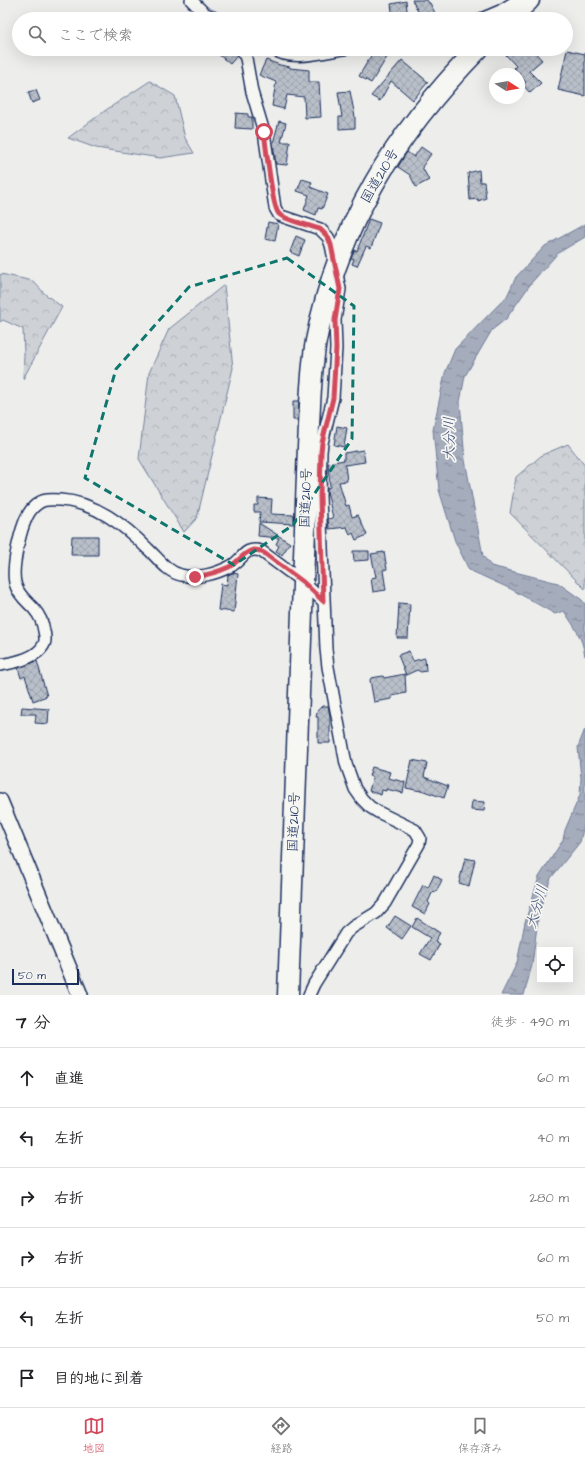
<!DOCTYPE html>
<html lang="ja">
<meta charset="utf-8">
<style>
:root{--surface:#fff;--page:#f2f2f2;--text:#202124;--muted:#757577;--line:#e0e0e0;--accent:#d1495b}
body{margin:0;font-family:"Architects Daughter","Klee One",sans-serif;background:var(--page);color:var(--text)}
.controls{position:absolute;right:12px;bottom:12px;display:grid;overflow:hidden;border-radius:0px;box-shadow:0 4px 16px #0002}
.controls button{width:36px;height:36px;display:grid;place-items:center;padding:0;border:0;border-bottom:1px solid var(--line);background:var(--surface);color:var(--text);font:20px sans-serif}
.compass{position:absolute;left:489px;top:68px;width:36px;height:36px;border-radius:50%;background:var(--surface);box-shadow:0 4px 16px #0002;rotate:101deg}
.scale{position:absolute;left:12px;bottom:10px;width:67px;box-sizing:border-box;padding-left:4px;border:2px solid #1b2f5e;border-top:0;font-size:11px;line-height:14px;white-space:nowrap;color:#1b2f5e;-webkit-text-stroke:3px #f6f6f2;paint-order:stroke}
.stop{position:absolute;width:12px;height:12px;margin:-9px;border:3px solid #d1495b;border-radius:50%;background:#fff}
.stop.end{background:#d1495b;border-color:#fff;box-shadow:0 1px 4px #0008}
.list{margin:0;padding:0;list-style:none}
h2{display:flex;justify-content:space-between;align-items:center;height:52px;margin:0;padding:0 16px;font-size:17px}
h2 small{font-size:13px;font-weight:400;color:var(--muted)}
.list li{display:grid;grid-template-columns:26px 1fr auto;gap:12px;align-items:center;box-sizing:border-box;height:60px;padding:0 16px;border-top:1px solid var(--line)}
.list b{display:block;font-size:15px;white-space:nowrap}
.list em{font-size:13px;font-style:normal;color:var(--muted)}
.icon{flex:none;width:22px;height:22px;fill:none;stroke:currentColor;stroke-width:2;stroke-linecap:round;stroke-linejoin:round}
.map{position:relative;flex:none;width:585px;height:995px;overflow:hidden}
.search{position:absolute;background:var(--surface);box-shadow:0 4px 16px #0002;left:12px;right:12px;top:12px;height:44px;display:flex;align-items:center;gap:10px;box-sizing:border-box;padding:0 14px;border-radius:22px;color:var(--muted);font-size:15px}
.sheet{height:412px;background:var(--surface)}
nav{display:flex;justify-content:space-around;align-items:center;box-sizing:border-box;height:56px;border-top:1px solid var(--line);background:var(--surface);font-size:11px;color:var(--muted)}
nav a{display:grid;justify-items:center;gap:2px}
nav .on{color:var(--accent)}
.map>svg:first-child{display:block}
.forest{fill:url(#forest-crowns);stroke:#74809a}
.water{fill:url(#water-ripples);stroke:#6e7a96}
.building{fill:url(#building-cross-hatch);stroke:#1b2f5e}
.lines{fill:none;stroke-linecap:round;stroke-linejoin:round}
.street-casing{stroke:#1b2f5e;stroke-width:14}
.secondary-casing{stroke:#1b2f5e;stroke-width:18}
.highway-casing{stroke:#1b2f5e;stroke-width:23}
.street{stroke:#f6f6f2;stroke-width:11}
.secondary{stroke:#f6f6f2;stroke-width:15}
.highway{stroke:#f6f6f2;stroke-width:20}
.route{stroke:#d1495b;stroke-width:5}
.marked{fill:none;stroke:#0f766e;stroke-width:3;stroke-dasharray:8 5;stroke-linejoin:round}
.labels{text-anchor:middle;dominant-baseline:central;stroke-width:3.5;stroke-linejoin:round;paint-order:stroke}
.street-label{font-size:14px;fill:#1b2f5e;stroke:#f6f6f2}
.water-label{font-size:15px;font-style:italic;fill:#44547a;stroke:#f6f6f2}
</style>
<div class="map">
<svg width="585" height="995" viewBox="0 0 585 995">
<defs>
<pattern id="forest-crowns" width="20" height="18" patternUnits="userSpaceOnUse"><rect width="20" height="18" fill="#ced2d7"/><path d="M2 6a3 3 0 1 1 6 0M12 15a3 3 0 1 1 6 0" fill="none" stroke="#b0b5bb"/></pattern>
<pattern id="water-ripples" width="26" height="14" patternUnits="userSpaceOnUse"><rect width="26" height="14" fill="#a5acbc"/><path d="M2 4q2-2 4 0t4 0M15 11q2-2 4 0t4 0" fill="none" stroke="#868c9c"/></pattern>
<pattern id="building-cross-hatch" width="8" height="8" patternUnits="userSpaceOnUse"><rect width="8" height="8" fill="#b9bfc8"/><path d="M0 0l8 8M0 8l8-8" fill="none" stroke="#9ea4ae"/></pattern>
</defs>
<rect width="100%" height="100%" fill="#edeeec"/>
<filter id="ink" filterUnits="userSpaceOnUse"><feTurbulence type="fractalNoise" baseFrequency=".025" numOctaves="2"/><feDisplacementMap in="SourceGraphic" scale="8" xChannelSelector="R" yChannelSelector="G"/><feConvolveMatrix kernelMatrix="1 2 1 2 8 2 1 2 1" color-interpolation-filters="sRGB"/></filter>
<g filter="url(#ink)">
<g class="forest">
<path d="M 150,81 L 175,96 L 185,138 L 194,153 L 160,158 L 96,148 L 68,138 L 106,110 Z"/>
<path d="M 1,274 L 33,281 L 45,294 L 62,307 L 23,379 L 24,355 L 23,329 L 3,320 L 0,322 L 0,275 Z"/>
<path d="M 224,285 L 233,368 L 197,518 L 184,532 L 139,459 L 149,373 L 169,329 Z"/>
<path d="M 568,444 L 585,466 L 585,589 L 510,513 L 516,477 L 542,455 Z"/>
</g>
<g class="water">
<path d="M 585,224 L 585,237 L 558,253 L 532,282 L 506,319 L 492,330 L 465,376 L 460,402 L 465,460 L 483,556 L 491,566 L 558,583 L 582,600 L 585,604 L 585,656 C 582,636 575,628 564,611 L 555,614 L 511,589 L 469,570 L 455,541 L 439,490 L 433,430 L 445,373 L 455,349 L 507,296 L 516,277 L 545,246 Z"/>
<path d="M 585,729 L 585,821 L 580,842 L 551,878 L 539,911 L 532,965 L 524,995 L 501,995 L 517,963 L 525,922 L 539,877 L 563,840 L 565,830 L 580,795 L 581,778 L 578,747 Z"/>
</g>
<g class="building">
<path d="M 412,0 L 427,0 L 429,3 L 430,3 L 438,19 L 422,19 Z"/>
<path d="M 406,1 L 408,19 L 393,19 L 391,4 Z"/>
<path d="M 212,49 L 234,49 L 237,56 L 230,64 Z"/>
<path d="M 375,49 L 381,49 L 389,54 L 371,83 L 359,76 Z"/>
<path d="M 512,49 L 532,49 L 542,60 L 529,71 L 541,83 L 530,93 L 523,85 L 526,82 L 514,68 L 516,66 L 506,55 Z"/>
<path d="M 567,50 L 585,54 L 585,96 L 558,90 Z"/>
<path d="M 266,60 L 280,65 L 290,67 L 290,68 L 309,70 L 309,82 L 319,82 L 321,117 L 305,118 L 304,97 L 287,95 L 284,109 L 272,106 L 276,82 L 259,75 Z"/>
<path d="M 402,60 L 428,82 L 413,100 L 391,81 L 380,101 L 371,96 Z"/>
<path d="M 36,90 L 40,100 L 32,103 L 28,92 Z"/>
<path d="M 350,91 L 355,117 L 355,128 L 339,129 L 339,117 L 342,117 L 338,92 Z"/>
<path d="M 236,113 L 248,114 L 248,117 L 252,117 L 252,129 L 235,128 Z"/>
<path d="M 279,121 L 286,123 L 281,142 L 290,142 L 287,165 L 276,164 L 273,143 Z"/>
<path d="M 421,147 L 431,154 L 422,167 L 429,180 L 416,187 L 410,175 L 398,167 L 407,152 L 414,157 Z"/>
<path d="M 479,170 L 480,182 L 484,182 L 486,198 L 478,201 L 478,199 L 470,200 L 468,173 Z"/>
<path d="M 302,179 L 312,182 L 310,187 L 328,194 L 322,209 L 318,208 L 316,215 L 304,210 L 309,195 L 297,191 Z"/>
<path d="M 369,219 L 380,223 L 371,248 L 366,246 L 357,266 L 352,264 L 354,259 L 351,258 L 355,250 L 357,251 Z"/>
<path d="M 268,222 L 278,224 L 275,241 L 265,239 Z"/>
<path d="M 296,236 L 305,240 L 299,256 L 290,252 Z"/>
<path d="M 293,401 L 299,401 L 298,420 L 293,420 Z"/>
<path d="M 337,426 L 347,428 L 344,447 L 334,445 Z"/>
<path d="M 363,450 L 365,462 L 345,465 L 347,481 L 339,482 L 346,506 L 349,505 L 352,517 L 358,515 L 367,535 L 356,540 L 353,533 L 350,535 L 347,527 L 329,529 L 328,519 L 333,518 L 327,491 L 327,488 L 330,487 L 328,463 L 344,460 L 344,461 L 344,453 Z"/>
<path d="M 258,498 L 272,499 L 271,514 L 294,515 L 294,524 L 259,522 L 260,512 L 254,512 L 254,505 L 258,505 Z"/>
<path d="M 259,523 L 290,543 L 282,555 L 276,551 L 279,546 L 276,544 L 279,538 L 258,536 Z"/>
<path d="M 72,536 L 98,536 L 98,555 L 71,555 Z"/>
<path d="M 353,551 L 369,551 L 369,560 L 354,561 Z"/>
<path d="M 384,552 L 387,569 L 383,570 L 386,590 L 373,592 L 371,578 L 376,577 L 371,554 Z"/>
<path d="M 232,573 L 238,574 L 234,612 L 218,610 L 221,584 L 227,585 L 228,575 Z"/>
<path d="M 399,603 L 410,604 L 408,638 L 397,638 Z"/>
<path d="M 409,651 L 413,661 L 425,658 L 426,671 L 421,672 L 417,670 L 406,675 L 398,655 Z"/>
<path d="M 37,661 L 47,696 L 33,701 L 25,676 L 21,678 L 18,668 Z"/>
<path d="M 405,674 L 406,693 L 392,696 L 392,699 L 374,702 L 370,680 L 371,678 L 383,676 L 384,678 Z"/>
<path d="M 322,706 L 328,706 L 330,716 L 330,743 L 318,743 L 318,717 L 316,717 L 317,711 Z"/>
<path d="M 22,707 L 49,709 L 48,724 L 35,723 L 36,714 L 21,714 Z"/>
<path d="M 412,760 L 427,763 L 424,777 L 448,786 L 444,798 L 421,790 L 421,791 L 406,788 Z"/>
<path d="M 372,767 L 390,772 L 388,778 L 405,782 L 403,793 L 386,789 L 386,791 L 382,790 L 381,795 L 369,791 L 373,777 L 369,776 Z"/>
<path d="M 472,801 L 485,802 L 484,811 L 471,810 Z"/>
<path d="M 465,858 L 475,860 L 469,886 L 459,883 Z"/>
<path d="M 434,875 L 442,880 L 436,892 L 432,893 L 428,902 L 430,904 L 425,914 L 412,907 L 423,885 L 428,888 Z"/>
<path d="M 395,916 L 411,926 L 402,939 L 387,928 Z"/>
<path d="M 417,918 L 440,933 L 435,941 L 440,944 L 431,960 L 420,954 L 430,938 L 412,927 Z"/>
</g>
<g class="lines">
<defs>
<g id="street">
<path d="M 191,0 L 204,13 L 217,19"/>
<path d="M 481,19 L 500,11 L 518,0"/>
<path d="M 241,49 L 246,58 L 252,92 L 264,132 L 275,208 L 279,215 L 284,217 L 320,229 L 328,237 L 331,245 L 340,289 L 335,320 L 336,348 L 333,398 L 322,443 L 321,452 L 320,496 L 326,649 L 328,667 L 346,764 L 355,789 L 362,799 L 370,807 L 378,812 L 415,830 L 420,838 L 419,844 L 385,903 L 376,913 L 353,927 L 346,933 L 314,984 L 309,995"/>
<path d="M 273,49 C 291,62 323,52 344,49"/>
<path d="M 0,665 C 13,663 36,658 43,646 C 46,642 45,635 44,631 C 43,623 40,616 34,609 C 28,602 19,596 16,586 C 10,571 21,523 31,510 C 40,499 47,499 60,500 C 95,502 124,525 148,549 C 158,558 167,572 181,575 C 197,579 216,574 231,566 C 243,560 244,546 261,551 L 303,582 L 323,601"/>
</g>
<path id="secondary" d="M 0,801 L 80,995"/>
<g id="highway">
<path d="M 509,19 L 529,0"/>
<path d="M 288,995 L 308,447 C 310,412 310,376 316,341 C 338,224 396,133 478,49"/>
</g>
</defs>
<use href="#street" class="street-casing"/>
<use href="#secondary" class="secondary-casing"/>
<use href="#highway" class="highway-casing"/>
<use href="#street" class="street"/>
<use href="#secondary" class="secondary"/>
<use href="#highway" class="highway"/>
</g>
</g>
<g class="lines" filter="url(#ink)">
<path class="route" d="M 195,577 C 207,575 218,572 229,567 C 241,561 248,543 264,553 L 303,582 L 323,601 L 320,496 L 321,452 L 322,443 L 333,398 L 336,348 L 335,320 L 340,289 L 331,245 L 328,237 L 320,229 C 311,226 285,220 279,214 C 272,208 266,145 264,132"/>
</g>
<path class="marked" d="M 287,258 L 354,306 L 352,439 L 293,525 L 234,565 L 85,478 L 116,369 L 189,287 Z"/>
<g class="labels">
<g class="street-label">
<text transform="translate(380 176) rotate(-60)">国道210号</text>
<text transform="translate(306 498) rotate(-88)">国道210号</text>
<text transform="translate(294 822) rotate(-88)">国道210号</text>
</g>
<g class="water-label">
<text transform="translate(449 439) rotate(-90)">大分川</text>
<text transform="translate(537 907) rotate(-74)">大分川</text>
</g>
</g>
</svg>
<div class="controls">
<button><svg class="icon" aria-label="locate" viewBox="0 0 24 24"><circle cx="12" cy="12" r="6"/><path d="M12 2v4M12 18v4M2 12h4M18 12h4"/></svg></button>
</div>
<svg class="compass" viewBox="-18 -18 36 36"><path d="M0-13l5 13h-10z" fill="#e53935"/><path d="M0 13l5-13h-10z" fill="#757577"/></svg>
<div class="scale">50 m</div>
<div class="stop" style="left:264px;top:132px"></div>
<div class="stop end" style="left:195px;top:577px"></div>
<div class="search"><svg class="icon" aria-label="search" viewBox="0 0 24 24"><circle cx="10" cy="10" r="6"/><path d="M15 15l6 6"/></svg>ここで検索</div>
</div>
<section class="sheet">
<h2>7 分<small>徒歩 · 490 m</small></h2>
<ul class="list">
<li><svg class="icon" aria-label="ahead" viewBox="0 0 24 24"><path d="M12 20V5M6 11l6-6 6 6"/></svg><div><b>直進</b></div><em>60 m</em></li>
<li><svg class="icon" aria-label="left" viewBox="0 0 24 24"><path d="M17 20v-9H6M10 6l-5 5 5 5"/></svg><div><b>左折</b></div><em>40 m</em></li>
<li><svg class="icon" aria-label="right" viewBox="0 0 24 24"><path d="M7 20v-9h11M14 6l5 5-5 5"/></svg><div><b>右折</b></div><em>280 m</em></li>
<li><svg class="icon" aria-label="right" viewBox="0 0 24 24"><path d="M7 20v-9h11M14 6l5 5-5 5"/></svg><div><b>右折</b></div><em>60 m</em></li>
<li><svg class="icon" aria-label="left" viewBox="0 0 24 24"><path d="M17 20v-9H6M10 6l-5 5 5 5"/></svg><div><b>左折</b></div><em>50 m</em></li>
<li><svg class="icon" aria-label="arrive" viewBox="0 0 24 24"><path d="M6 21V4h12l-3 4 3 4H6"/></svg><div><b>目的地に到着</b></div></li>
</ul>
</section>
<nav>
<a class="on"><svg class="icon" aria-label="map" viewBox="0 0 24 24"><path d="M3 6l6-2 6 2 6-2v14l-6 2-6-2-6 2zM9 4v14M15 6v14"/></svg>地図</a>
<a><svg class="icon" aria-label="directions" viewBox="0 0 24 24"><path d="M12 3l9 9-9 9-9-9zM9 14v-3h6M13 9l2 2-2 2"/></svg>経路</a>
<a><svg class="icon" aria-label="saved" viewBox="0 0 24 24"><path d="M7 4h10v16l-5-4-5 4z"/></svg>保存済み</a>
</nav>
